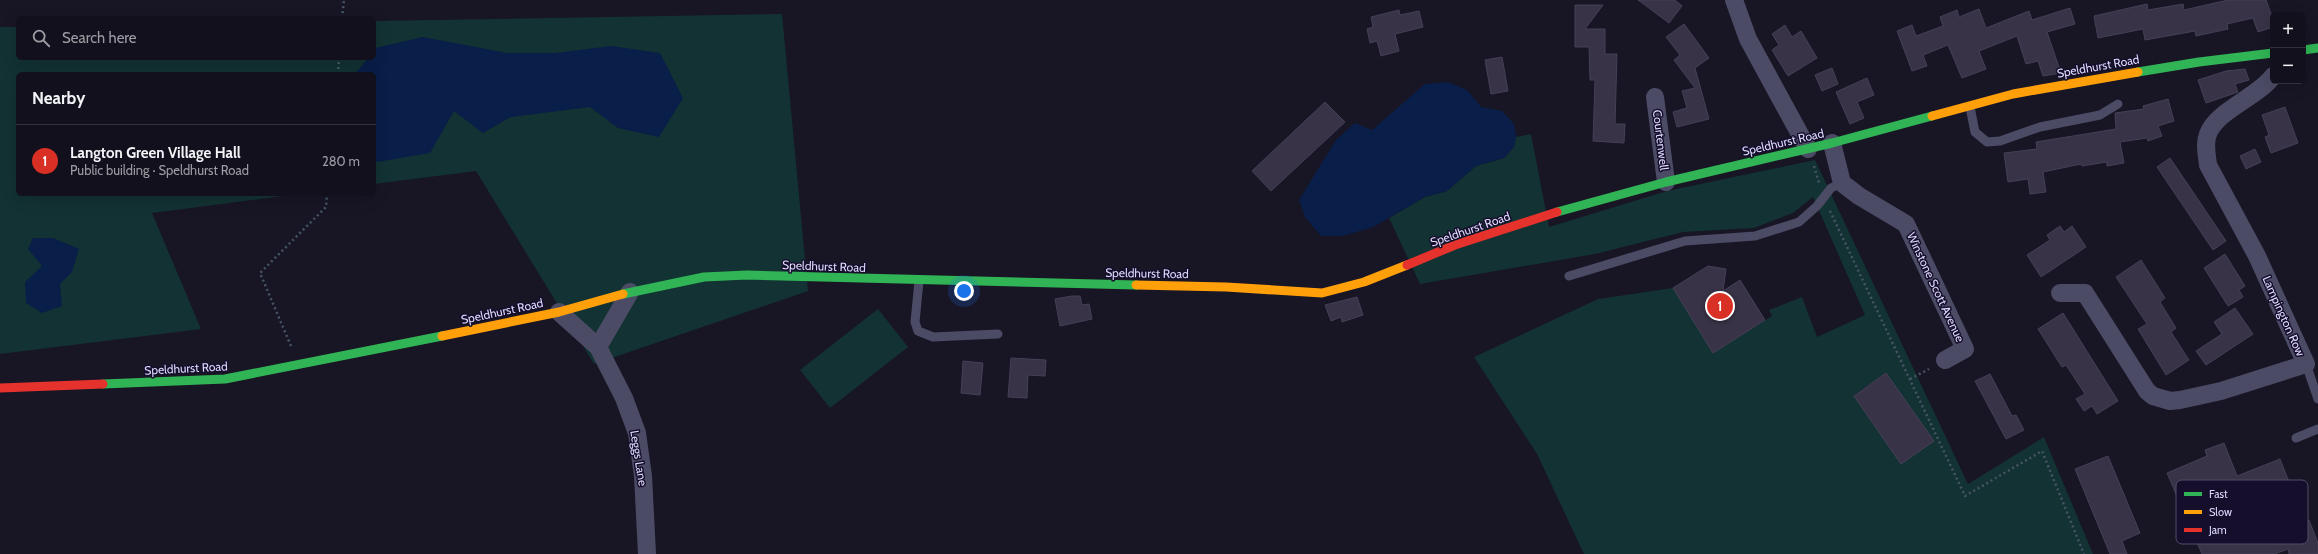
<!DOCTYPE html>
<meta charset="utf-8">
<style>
:root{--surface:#12101c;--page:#1b1925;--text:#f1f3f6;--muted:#9c9da3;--line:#31303b;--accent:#d93025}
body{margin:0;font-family:Cabin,sans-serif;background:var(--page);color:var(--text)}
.controls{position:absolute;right:12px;top:12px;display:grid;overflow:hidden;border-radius:6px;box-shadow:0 4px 16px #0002}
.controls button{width:36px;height:36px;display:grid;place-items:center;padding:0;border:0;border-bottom:1px solid var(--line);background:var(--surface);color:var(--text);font:20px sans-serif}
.you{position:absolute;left:964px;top:291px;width:14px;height:14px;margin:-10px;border:3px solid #fff;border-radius:50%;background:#1a73e8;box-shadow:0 0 0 6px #1a73e833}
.badge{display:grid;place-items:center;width:26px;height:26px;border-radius:50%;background:var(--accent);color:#fff;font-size:13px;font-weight:700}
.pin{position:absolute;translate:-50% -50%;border:2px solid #fff;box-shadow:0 1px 4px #0006}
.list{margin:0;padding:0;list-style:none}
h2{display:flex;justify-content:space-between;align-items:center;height:52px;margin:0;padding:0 16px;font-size:17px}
h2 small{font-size:13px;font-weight:400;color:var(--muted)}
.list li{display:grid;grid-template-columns:26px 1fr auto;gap:12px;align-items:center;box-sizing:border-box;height:72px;padding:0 16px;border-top:1px solid var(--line)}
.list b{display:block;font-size:15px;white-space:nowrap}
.list p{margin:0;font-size:13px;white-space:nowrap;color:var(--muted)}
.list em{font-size:13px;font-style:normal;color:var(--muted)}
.icon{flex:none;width:22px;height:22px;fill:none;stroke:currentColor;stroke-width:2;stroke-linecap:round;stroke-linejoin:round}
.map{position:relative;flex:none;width:2318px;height:554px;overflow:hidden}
.search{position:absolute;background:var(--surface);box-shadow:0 4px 16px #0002;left:16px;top:16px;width:360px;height:44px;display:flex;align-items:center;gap:10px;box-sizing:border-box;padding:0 14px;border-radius:6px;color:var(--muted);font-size:15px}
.panel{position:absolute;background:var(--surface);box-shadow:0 4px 16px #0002;left:16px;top:72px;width:360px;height:124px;border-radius:6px}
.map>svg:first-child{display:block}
.green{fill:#133233;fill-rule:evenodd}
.water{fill:#091e48}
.building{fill:#383346;stroke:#454058}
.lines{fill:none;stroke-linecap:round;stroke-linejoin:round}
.path{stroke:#465566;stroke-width:2.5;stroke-dasharray:2 3;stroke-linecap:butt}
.lane{stroke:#4c4b66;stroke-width:9}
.street{stroke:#4c4b66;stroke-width:18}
.fast{stroke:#30b455;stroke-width:9}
.slow{stroke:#ff9f0a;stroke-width:9}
.jam{stroke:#e5322d;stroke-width:9}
.labels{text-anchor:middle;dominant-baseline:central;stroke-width:3;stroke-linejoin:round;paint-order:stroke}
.street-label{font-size:12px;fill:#dfd9ff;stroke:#150f2b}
.key{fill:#150f2b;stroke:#524c6b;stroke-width:1}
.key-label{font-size:11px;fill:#dfd9ff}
</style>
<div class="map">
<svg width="2318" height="554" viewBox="0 0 2318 554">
<rect width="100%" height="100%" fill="#181525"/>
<g class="green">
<path d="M 782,14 L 808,291 L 594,364 L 476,171 L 374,184 L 374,74 L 18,74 L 18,194 L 299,194 L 152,213 L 201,329 L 0,354 L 0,27 L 18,27 L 18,58 L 374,58 L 374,21 Z"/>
<path d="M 1531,134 L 1549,227 L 1667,191 L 1815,160 L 1968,484 L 2044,437 L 2093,554 L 1584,554 L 1537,454 L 1474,357 L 1598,299 L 1673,288 L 1713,353 L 1772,316 L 1769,310 L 1802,297 L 1817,337 L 1865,315 L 1813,197 L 1793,213 L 1754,228 L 1683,232 L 1595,254 L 1420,284 L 1389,218 L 1425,197 L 1447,191 L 1476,166 L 1504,158 L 1514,147 L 1516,137 ZM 1886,373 L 1933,441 L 1901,463 L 1854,395 Z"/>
<path d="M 878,309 L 908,347 L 830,408 L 800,370 Z"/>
</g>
<g class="water">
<path d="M 423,37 L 507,53 L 555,53 L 611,46 L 660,53 L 683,98 L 659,137 L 618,128 L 590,107 L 511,117 L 483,133 L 454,111 L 430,153 L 377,162 L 374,158 L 374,74 L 355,74 L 368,58 L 374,58 L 375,48 Z"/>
<path d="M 1448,82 L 1467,90 L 1481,107 L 1502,111 L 1514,124 L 1516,137 L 1514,147 L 1504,158 L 1476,166 L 1447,191 L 1425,197 L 1373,227 L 1343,236 L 1321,236 L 1305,217 L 1299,200 L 1336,140 L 1355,123 L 1372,130 L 1425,84 Z"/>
<path d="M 33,238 L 53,238 L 79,249 L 72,272 L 60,284 L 62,306 L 42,313 L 26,303 L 25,282 L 42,266 L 28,249 Z"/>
</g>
<g class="building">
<path d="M 1638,0 L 1675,0 L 1682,6 L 1669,23 Z"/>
<path d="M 2228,0 L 2266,0 L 2273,19 L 2273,27 L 2258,32 L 2253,18 L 2227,24 L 2228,29 L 2196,36 L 2195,31 L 2145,40 L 2143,29 L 2098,38 L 2094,16 L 2147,4 L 2148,10 L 2183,4 L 2184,10 Z"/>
<path d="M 1575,5 L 1603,5 L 1585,29 L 1605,29 L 1605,54 L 1617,54 L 1615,124 L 1625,124 L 1624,143 L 1593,141 L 1595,80 L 1590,80 L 1589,47 L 1575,47 Z"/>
<path d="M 2070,8 L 2075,24 L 2047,32 L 2061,73 L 2043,76 L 2038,61 L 2026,64 L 2017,36 L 1979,51 L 1986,69 L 1962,78 L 1948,45 L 1923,55 L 1927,66 L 1912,71 L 1897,31 L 1912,25 L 1916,36 L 1943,26 L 1940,17 L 1957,10 L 1959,17 L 1979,9 L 1986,28 L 2029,11 L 2032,20 Z"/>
<path d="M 1399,10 L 1400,15 L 1419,11 L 1423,27 L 1395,34 L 1399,51 L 1381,56 L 1377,41 L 1370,43 L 1367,29 L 1373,27 L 1371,17 Z"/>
<path d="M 1684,24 L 1709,58 L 1695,68 L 1709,119 L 1677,127 L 1673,112 L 1687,108 L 1682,91 L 1695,88 L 1674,60 L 1680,55 L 1666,37 Z"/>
<path d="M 1785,25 L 1792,37 L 1801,31 L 1817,58 L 1788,76 L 1772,50 L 1779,45 L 1772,34 Z"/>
<path d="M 1502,57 L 1508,91 L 1491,94 L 1485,60 Z"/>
<path d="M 1832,68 L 1838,84 L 1822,91 L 1815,75 Z"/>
<path d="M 2245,69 L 2249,80 L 2235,84 L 2238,92 L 2206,103 L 2198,80 L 2226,71 Z"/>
<path d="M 1867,78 L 1874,95 L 1857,102 L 1864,118 L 1850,124 L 1836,92 Z"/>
<path d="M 2168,99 L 2174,121 L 2158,126 L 2162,136 L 2148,141 L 2147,138 L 2120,142 L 2124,163 L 2107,166 L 2107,162 L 2082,166 L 2081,164 L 2043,172 L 2046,192 L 2030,194 L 2028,179 L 2008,182 L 2004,153 L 2037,149 L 2036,142 L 2116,129 L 2115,113 L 2144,109 L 2143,106 Z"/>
<path d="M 1325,102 L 1345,122 L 1271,191 L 1252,171 Z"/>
<path d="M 2285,107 L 2298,143 L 2271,153 L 2265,137 L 2269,135 L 2262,115 Z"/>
<path d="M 2255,149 L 2261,162 L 2246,169 L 2240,156 Z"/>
<path d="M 2170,158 L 2226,241 L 2213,250 L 2157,167 Z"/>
<path d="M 2060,226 L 2064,232 L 2072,226 L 2086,247 L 2041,277 L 2027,255 L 2050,240 L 2047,235 Z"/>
<path d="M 2225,254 L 2245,286 L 2239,290 L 2243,297 L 2228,306 L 2204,268 Z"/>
<path d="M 2141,260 L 2165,298 L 2160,302 L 2176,328 L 2171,332 L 2189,360 L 2166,375 L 2138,329 L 2147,324 L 2116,277 Z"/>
<path d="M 1708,266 L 1726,269 L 1723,291 L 1740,280 L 1765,320 L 1713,353 L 1673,288 Z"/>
<path d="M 1072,296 L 1080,296 L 1082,305 L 1089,304 L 1092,319 L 1060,326 L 1055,299 Z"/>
<path d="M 1357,297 L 1363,315 L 1342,322 L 1341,317 L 1331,321 L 1325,305 Z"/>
<path d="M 2235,308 L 2253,334 L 2206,365 L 2196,351 L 2222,334 L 2214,322 Z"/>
<path d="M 2063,313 L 2118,401 L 2097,414 L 2092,406 L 2084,411 L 2076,399 L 2085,394 L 2066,365 L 2062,367 L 2038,329 Z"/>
<path d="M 1011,358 L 1046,360 L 1045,376 L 1028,375 L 1027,398 L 1008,397 Z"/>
<path d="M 963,361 L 983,363 L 980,395 L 961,393 Z"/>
<path d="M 1886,373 L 1934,441 L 1901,464 L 1854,396 Z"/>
<path d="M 1990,374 L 2012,416 L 2016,415 L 2024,430 L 2006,439 L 1975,381 Z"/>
<path d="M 2224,443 L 2237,476 L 2280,459 L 2305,522 L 2309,520 L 2318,543 L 2318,554 L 2289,554 L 2288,549 L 2275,554 L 2202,554 L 2167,473 L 2207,456 L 2205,450 Z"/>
<path d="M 2108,456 L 2140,533 L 2122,541 L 2127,554 L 2110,554 L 2075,469 Z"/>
</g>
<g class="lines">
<g class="path">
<path d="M 342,18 L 344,0"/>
<path d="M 338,74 L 339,58"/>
<path d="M 1814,166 L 1819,183"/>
<path d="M 1830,211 L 1965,496 L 2042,451 L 2084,554"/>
<path d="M 291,346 L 260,273 L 326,207 L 327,194"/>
<path d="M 1910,379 L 1929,369"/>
</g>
<g class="lane">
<path d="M 1970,107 L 1975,132 L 1987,142 L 2000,141 L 2040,127 L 2100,115 L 2118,104"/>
<path d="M 1569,276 L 1685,241 L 1755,236 L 1799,222 L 1817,206 L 1831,188 L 1842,183"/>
<path d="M 919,281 L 915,322 L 918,331 L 933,337 L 998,334"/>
<path d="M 2306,364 L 2318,399"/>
<path d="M 2296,438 L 2318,429"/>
</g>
<g class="street">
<path d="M 1734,0 L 1748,39 L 1808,149"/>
<path d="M 1655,97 L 1666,182"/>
<path d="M 1832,143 L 1842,183 L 1859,196 L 1906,224 L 1965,349 L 1945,360"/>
<path d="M 2060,293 L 2085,293 L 2147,391 L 2153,396 L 2170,401 L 2180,400 L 2221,391 L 2306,364 L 2257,256 L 2208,165 C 2207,155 2204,144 2208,134 C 2217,110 2258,97 2273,76"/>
<path d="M 559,312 L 598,347 L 624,398 L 637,433 L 643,476 L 647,554"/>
<path d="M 598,347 L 630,292"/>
</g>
<g class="fast">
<path d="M 2303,50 L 2318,48"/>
<path d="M 2138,72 L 2199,62 L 2273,53"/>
<path d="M 1557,212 L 1666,182 L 1832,143 L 1932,116"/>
<path d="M 623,294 L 704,277 L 747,275 L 1136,285"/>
<path d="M 103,384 L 225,379 L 442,336"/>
</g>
<g class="slow">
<path d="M 1932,116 L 2013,94 L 2138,72"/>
<path d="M 1136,285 L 1226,287 L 1322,293 L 1364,282 L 1407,265"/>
<path d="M 442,336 L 559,312 L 623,294"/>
</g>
<g class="jam">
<path d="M 1407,265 L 1455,245 L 1557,212"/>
<path d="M 0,388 L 103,384"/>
</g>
</g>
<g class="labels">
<g class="street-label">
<text transform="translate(2098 66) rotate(-10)">Speldhurst Road</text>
<text transform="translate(1661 140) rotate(83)">Courtenwell</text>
<text transform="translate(1783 142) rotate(-13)">Speldhurst Road</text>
<text transform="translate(1470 229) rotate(-19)">Speldhurst Road</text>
<text transform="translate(824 266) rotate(2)">Speldhurst Road</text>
<text transform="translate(1147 273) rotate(1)">Speldhurst Road</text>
<text transform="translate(1936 287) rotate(65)">Winstone Scott Avenue</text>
<text transform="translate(502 311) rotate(-12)">Speldhurst Road</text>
<text transform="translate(2284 316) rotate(66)">Lampington Row</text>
<text transform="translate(186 368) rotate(-3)">Speldhurst Road</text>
<text transform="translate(639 458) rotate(81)">Leggs Lane</text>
</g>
</g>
<rect x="2176" y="480" width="132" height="64" rx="6" class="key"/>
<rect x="2184" y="492" width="18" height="4" fill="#30b455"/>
<rect x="2184" y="510" width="18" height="4" fill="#ff9f0a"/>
<rect x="2184" y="528" width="18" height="4" fill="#e5322d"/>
<g class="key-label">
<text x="2209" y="498">Fast</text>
<text x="2209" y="516">Slow</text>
<text x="2209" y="534">Jam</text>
</g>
</svg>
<div class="controls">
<button>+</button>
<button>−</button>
</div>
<div class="you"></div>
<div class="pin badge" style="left:1720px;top:306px">1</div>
<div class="search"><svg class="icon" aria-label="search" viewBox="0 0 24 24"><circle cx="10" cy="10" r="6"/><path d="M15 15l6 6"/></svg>Search here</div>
<section class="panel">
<h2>Nearby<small></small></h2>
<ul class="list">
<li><span class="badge">1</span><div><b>Langton Green Village Hall</b><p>Public building · Speldhurst Road</p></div><em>280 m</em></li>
</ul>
</section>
</div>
